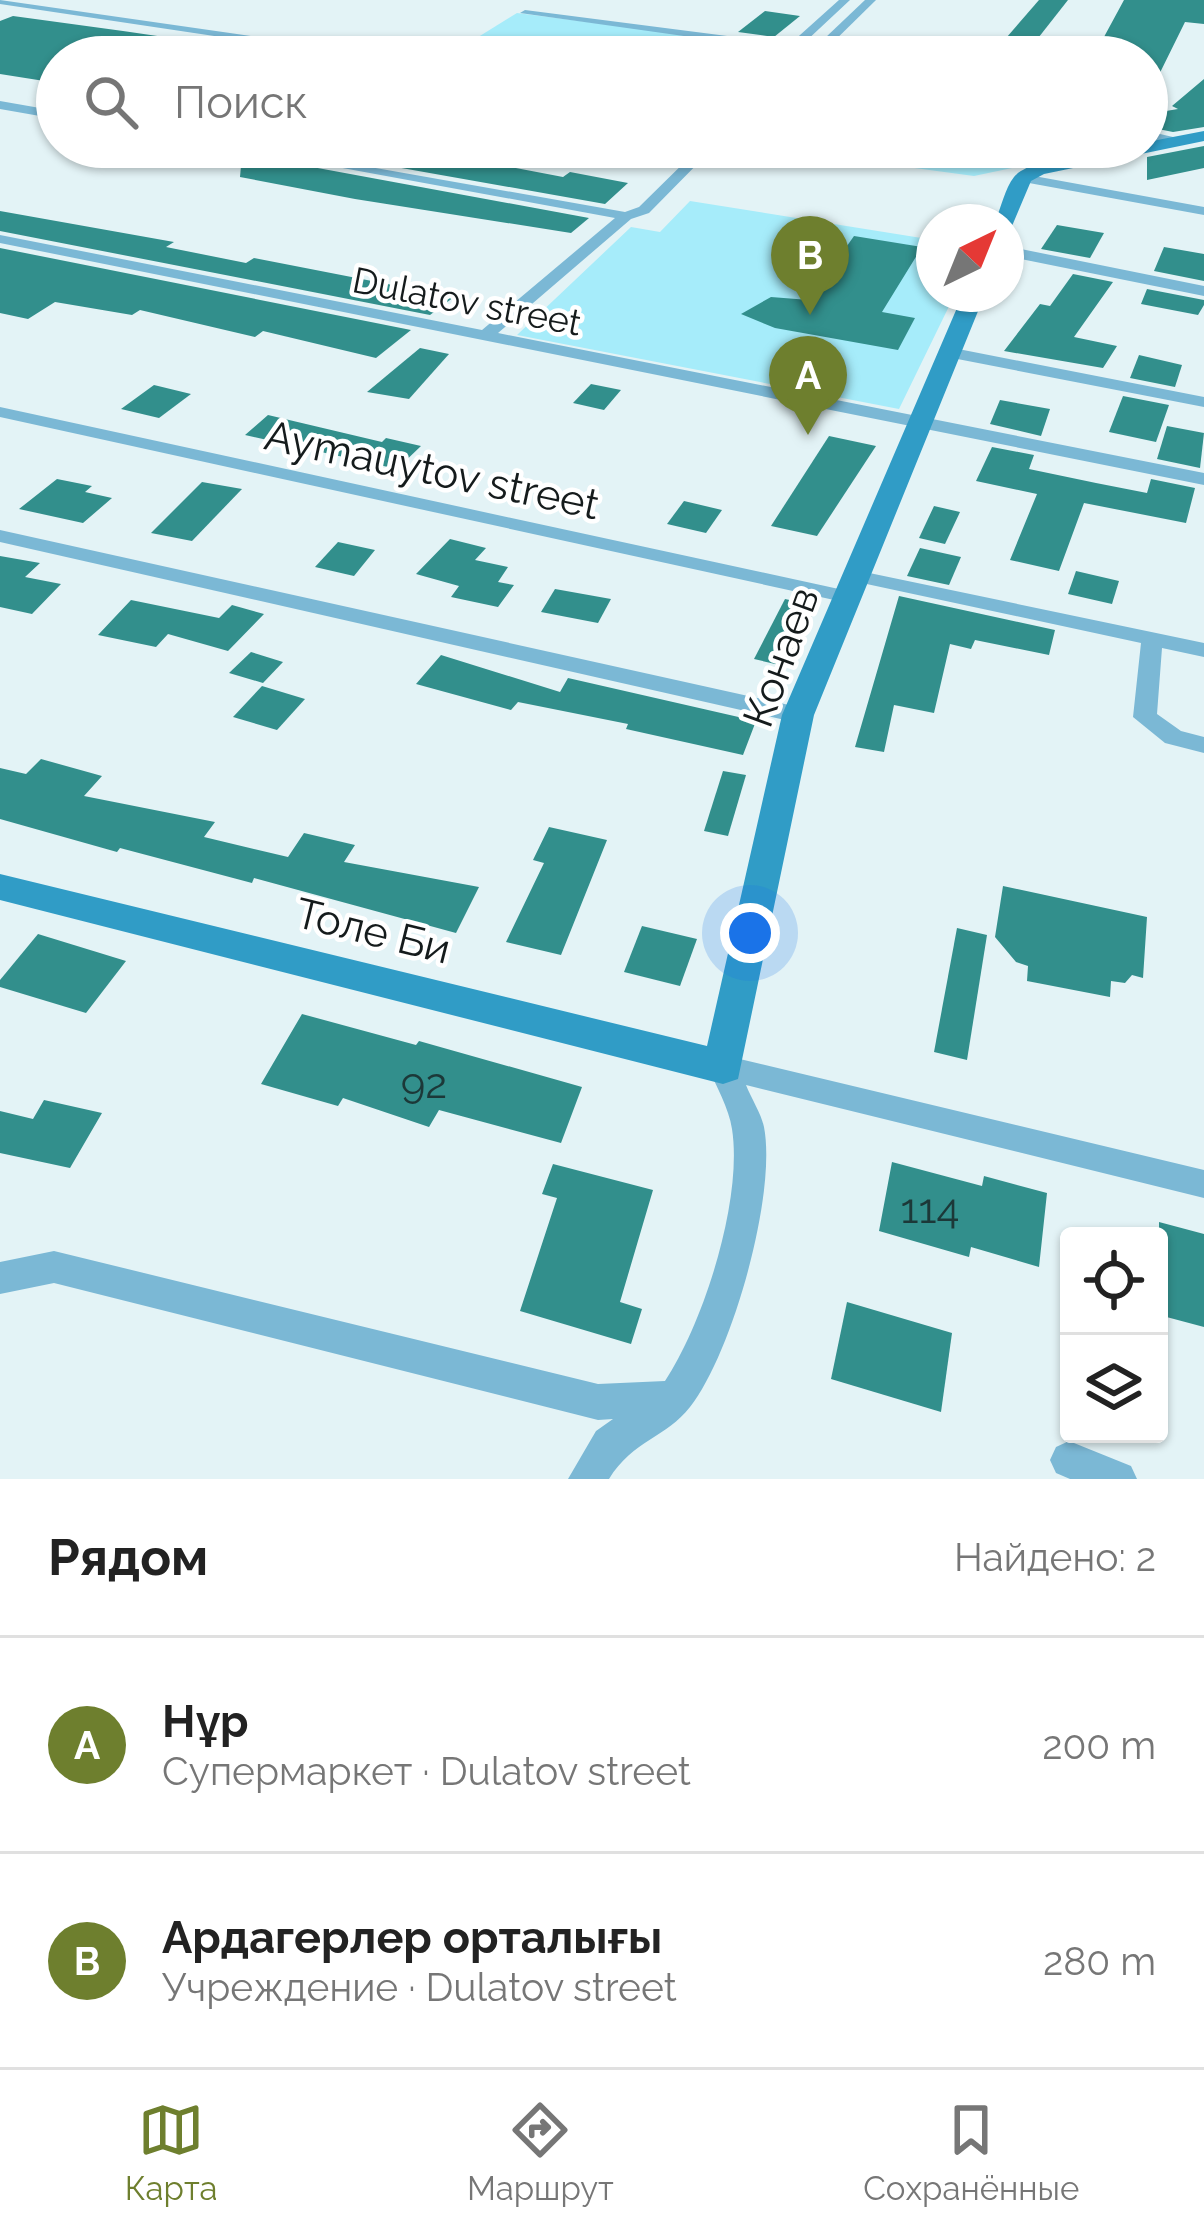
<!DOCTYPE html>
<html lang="ru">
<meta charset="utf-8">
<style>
:root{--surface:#fff;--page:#f6f6f6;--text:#222;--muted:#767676;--line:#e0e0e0;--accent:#6e7f2e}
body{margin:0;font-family:Raleway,sans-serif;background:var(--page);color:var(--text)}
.controls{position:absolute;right:36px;bottom:36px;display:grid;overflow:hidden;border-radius:12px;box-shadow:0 3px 9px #0004}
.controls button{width:108px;height:108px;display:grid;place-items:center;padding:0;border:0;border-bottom:3px solid var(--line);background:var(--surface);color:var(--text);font:60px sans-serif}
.compass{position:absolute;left:916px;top:204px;width:108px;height:108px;border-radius:50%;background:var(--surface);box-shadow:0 3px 9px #0004;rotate:43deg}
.you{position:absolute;left:750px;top:933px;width:42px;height:42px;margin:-30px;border:9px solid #fff;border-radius:50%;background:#1a73e8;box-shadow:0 0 0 18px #1a73e833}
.badge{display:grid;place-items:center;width:78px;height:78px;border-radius:50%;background:var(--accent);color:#fff;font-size:39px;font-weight:700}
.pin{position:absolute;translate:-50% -99px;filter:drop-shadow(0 3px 6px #0008)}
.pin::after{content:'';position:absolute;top:63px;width:42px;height:36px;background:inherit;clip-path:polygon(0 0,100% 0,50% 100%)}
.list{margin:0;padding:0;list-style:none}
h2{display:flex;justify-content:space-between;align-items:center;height:156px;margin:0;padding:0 48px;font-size:51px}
h2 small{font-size:39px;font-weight:400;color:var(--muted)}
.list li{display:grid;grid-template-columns:78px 1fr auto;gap:36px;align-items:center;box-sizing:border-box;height:216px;padding:0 48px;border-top:3px solid var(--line)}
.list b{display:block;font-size:45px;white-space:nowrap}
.list p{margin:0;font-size:39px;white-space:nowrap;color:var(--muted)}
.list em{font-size:39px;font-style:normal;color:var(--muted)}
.icon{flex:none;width:66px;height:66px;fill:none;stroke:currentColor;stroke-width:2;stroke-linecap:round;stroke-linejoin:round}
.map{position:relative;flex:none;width:1204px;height:1479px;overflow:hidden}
.search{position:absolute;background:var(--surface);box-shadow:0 3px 9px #0004;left:36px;right:36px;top:36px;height:132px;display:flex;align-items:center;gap:30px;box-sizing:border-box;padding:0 42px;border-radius:66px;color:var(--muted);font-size:45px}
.sheet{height:588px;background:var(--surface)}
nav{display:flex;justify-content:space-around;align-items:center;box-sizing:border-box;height:168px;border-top:3px solid var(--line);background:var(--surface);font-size:33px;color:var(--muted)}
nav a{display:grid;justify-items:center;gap:6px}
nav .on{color:var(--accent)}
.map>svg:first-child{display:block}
.green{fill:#a6ecfa}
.building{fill:#328f8c}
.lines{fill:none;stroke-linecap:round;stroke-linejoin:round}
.minor{fill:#7bb8d5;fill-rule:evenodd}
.secondary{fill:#309cc6;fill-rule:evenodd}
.labels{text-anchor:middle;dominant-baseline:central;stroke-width:9;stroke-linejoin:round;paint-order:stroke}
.far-street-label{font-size:36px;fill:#151b1c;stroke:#fff}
.street-label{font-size:42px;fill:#151b1c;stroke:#fff}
.near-number-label{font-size:42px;fill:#1c3838}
</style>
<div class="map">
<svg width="1204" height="1479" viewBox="0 0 1204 1479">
<rect width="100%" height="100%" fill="#e3f3f6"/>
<g class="green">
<path d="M 517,13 L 776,46 L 764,57 L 446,57 Z"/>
<path d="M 759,147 L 1112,147 L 974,176 Z"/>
<path d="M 690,201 L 934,240 L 934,294 L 955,294 L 899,409 L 517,335 L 631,227 L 660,232 Z"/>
</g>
<g class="building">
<path d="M 1039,0 L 1068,0 L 1024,56 L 994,52 Z"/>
<path d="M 1124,0 L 1204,0 L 1204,24 L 1185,22 L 1147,99 L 1147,54 L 1098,48 Z"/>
<path d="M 765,11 L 800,16 L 774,37 L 738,32 Z"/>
<path d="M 13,16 L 123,31 L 171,38 L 135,57 L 82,51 L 57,57 L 57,83 L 0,74 L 0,21 Z"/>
<path d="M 1204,79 L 1204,127 L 1173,132 L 1148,127 L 1166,111 L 1178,109 L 1172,106 Z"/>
<path d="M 1204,146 L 1204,168 L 1147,180 L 1147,157 Z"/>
<path d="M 283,147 L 407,147 L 563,177 L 570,172 L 628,183 L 605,204 Z"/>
<path d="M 242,154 L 589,218 L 571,233 L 355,199 L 240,177 Z"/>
<path d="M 0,211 L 174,242 L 166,247 L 246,263 L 254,258 L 454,297 L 430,315 L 0,231 Z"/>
<path d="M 1057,225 L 1104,233 L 1090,258 L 1041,249 Z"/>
<path d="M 854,236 L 922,247 L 882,312 L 915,318 L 898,350 L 775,328 L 741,314 L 771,297 L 809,300 Z"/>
<path d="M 1164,247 L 1204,254 L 1204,281 L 1154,271 Z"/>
<path d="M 0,248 L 411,330 L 376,358 L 263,331 L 255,337 L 140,310 L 132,315 L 55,302 L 28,319 L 0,313 Z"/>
<path d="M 1073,274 L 1113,282 L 1074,337 L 1117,346 L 1103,368 L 1004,351 L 1040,304 L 1050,306 Z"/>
<path d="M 1147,289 L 1204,300 L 1204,305 L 1198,315 L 1141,304 Z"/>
<path d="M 420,348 L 449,354 L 409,399 L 367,392 Z"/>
<path d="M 1139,355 L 1182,365 L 1175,387 L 1130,378 Z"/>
<path d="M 591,384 L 621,390 L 604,410 L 573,403 Z"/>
<path d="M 154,385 L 191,394 L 159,418 L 121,409 Z"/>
<path d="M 1123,396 L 1169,405 L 1156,442 L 1109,432 Z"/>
<path d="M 1000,400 L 1050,409 L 1041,436 L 990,424 Z"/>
<path d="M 268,415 L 382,442 L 386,438 L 421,446 L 397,469 L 245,435 Z"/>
<path d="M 1167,426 L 1204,433 L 1200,468 L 1157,459 Z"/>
<path d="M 829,436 L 876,446 L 817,536 L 771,526 Z"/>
<path d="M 992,447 L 1034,455 L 1029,469 L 1096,483 L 1147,493 L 1151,479 L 1195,488 L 1186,523 L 1084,503 L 1059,571 L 1010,560 L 1037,494 L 976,481 Z"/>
<path d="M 57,479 L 92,486 L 85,492 L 112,498 L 83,523 L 19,509 Z"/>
<path d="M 202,482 L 242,489 L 192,541 L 151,533 Z"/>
<path d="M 684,501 L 722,510 L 706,533 L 667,524 Z"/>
<path d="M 934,506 L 960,512 L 945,544 L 919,538 Z"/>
<path d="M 450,539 L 486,548 L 475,560 L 508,567 L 498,582 L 514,585 L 498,607 L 451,597 L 459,586 L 416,574 Z"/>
<path d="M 338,542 L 375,550 L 354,576 L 315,567 Z"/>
<path d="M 920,548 L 961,557 L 949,585 L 907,576 Z"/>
<path d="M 0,556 L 40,563 L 25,577 L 61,584 L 32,614 L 0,607 Z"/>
<path d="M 1076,571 L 1119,581 L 1112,604 L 1068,594 Z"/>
<path d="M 555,589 L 611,599 L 598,623 L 541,612 Z"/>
<path d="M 899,596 L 1055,630 L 1049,655 L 975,640 L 971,649 L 950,644 L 934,713 L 894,705 L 884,752 L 855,747 Z"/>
<path d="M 785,599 L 817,606 L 788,667 L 754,659 Z"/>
<path d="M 131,600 L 219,618 L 232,605 L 264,614 L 228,651 L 168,634 L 156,647 L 98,635 Z"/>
<path d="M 251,652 L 283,662 L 263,683 L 229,673 Z"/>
<path d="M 441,655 L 560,692 L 568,678 L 756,721 L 743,755 L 626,729 L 628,724 L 518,702 L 511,710 L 416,684 Z"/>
<path d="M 262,686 L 305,699 L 277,730 L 233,717 Z"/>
<path d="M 41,759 L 102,776 L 84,796 L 215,822 L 204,837 L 288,857 L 304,833 L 355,845 L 344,862 L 479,887 L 456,933 L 254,878 L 252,883 L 120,848 L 117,852 L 0,819 L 0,768 L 26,774 Z"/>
<path d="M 723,771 L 746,775 L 728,836 L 704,831 Z"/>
<path d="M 549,827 L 607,840 L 561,955 L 506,942 L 544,863 L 533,860 Z"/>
<path d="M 1003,886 L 1147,917 L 1143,978 L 1132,975 L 1125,983 L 1111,981 L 1110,997 L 1027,981 L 1028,966 L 1016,962 L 995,937 Z"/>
<path d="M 642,926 L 697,939 L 680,986 L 624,972 Z"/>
<path d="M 957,928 L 987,935 L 967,1060 L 934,1052 Z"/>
<path d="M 38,934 L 126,961 L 86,1013 L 0,987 L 0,980 Z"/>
<path d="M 302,1014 L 416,1045 L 419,1041 L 582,1087 L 561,1143 L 439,1110 L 429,1127 L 343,1098 L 338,1106 L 261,1084 Z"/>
<path d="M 44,1100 L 102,1113 L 70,1168 L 0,1153 L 0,1111 L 33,1119 Z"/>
<path d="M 892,1162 L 982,1186 L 984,1176 L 1047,1193 L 1039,1267 L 971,1247 L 969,1257 L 879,1231 Z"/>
<path d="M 553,1164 L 653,1190 L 620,1302 L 642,1309 L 631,1344 L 520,1311 L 557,1198 L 542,1194 Z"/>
<path d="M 1159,1222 L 1204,1234 L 1204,1327 L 1159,1315 Z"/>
<path d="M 847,1302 L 952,1333 L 941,1412 L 831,1379 Z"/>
</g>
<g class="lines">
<g class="minor">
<path d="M 0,0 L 377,54 L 383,57 L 354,57 L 0,4 Z"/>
<path d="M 839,0 L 850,0 L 789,57 L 781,57 L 784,50 L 520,13 L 525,10 L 790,44 Z"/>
<path d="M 865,0 L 876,0 L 818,57 L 805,57 Z"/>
<path d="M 0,101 L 57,111 L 57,119 L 0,109 Z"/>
<path d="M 1147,131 L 1186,140 L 1180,144 L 1147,139 Z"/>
<path d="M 228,147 L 257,147 L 625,212 L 639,207 L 700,147 L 714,147 L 649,213 L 631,219 L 498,333 L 1204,473 L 1204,485 L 0,243 L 0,235 L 482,330 L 615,218 Z"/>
<path d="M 1023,174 L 1204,207 L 1204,215 L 1018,181 L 1016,178 Z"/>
<path d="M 1006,246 L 1204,286 L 1204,296 L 1006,256 Z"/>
<path d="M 948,347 L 1204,397 L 1204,407 L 942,356 L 942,348 Z"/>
<path d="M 0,407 L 848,591 L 859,597 L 848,603 L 0,417 Z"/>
<path d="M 0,530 L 798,707 L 810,715 L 798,723 L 0,542 Z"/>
<path d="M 855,570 L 1204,643 L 1204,657 L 1162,648 L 1157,714 L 1181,731 L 1204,737 L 1204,753 L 1165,743 L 1133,717 L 1141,643 L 848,580 L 845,576 L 848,572 Z"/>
<path d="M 723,1055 L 1204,1170 L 1204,1198 L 746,1085 C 751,1098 761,1113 764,1127 C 777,1194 732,1354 690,1407 C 667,1437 633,1440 609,1479 L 568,1479 L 596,1431 L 613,1419 L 598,1420 L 54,1283 L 0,1294 L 0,1262 L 54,1251 L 598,1384 L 665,1381 C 704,1322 743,1199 732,1129 C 729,1108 716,1086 708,1067 L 712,1058 Z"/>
<path d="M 1069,1441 L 1131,1466 L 1137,1479 L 1070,1479 L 1056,1473 L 1050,1460 L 1056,1447 Z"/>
</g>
<g class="secondary">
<path d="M 1204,131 L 1204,141 L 1044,174 L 1031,181 L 1012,226 L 995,222 C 1001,208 1005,188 1014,177 C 1031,156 1121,147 1147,147 L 1147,142 Z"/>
<path d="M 963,294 L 985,294 L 814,715 L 738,1079 L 723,1084 L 0,900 L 0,874 L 707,1046 L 782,715 Z"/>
</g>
</g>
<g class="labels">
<g class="far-street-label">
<text transform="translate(467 301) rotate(11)">Dulatov street</text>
</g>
<g class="street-label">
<text transform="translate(432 470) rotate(12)">Aymauytov street</text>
<text transform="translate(781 657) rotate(-70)">Конаев</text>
<text transform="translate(373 931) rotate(14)">Толе Би</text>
</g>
<g class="near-number-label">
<text x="424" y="1083">92</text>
<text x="930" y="1208">114</text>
</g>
</g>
</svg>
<div class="controls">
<button><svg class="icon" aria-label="locate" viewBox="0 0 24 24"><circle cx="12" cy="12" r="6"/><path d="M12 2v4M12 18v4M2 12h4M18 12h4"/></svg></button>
<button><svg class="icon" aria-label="layers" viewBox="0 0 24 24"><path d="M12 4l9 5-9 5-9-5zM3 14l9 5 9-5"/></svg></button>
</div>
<svg class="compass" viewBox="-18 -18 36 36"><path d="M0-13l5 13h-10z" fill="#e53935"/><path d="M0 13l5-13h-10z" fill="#767676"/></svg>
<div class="you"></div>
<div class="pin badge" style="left:808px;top:435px">A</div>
<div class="pin badge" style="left:810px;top:315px">B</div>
<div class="search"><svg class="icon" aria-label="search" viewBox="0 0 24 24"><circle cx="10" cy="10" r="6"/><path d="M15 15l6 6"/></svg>Поиск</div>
</div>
<section class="sheet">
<h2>Рядом<small>Найдено: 2</small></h2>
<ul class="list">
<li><span class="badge">A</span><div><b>Нұр</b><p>Супермаркет · Dulatov street</p></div><em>200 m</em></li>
<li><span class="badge">B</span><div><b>Ардагерлер орталығы</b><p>Учреждение · Dulatov street</p></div><em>280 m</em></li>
</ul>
</section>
<nav>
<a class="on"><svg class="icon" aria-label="map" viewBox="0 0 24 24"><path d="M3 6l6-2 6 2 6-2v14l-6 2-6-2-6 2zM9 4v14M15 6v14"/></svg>Карта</a>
<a><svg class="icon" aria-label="directions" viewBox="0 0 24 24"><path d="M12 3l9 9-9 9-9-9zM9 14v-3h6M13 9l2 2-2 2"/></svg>Маршрут</a>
<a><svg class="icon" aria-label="saved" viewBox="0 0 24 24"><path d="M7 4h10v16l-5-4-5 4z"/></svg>Сохранённые</a>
</nav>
